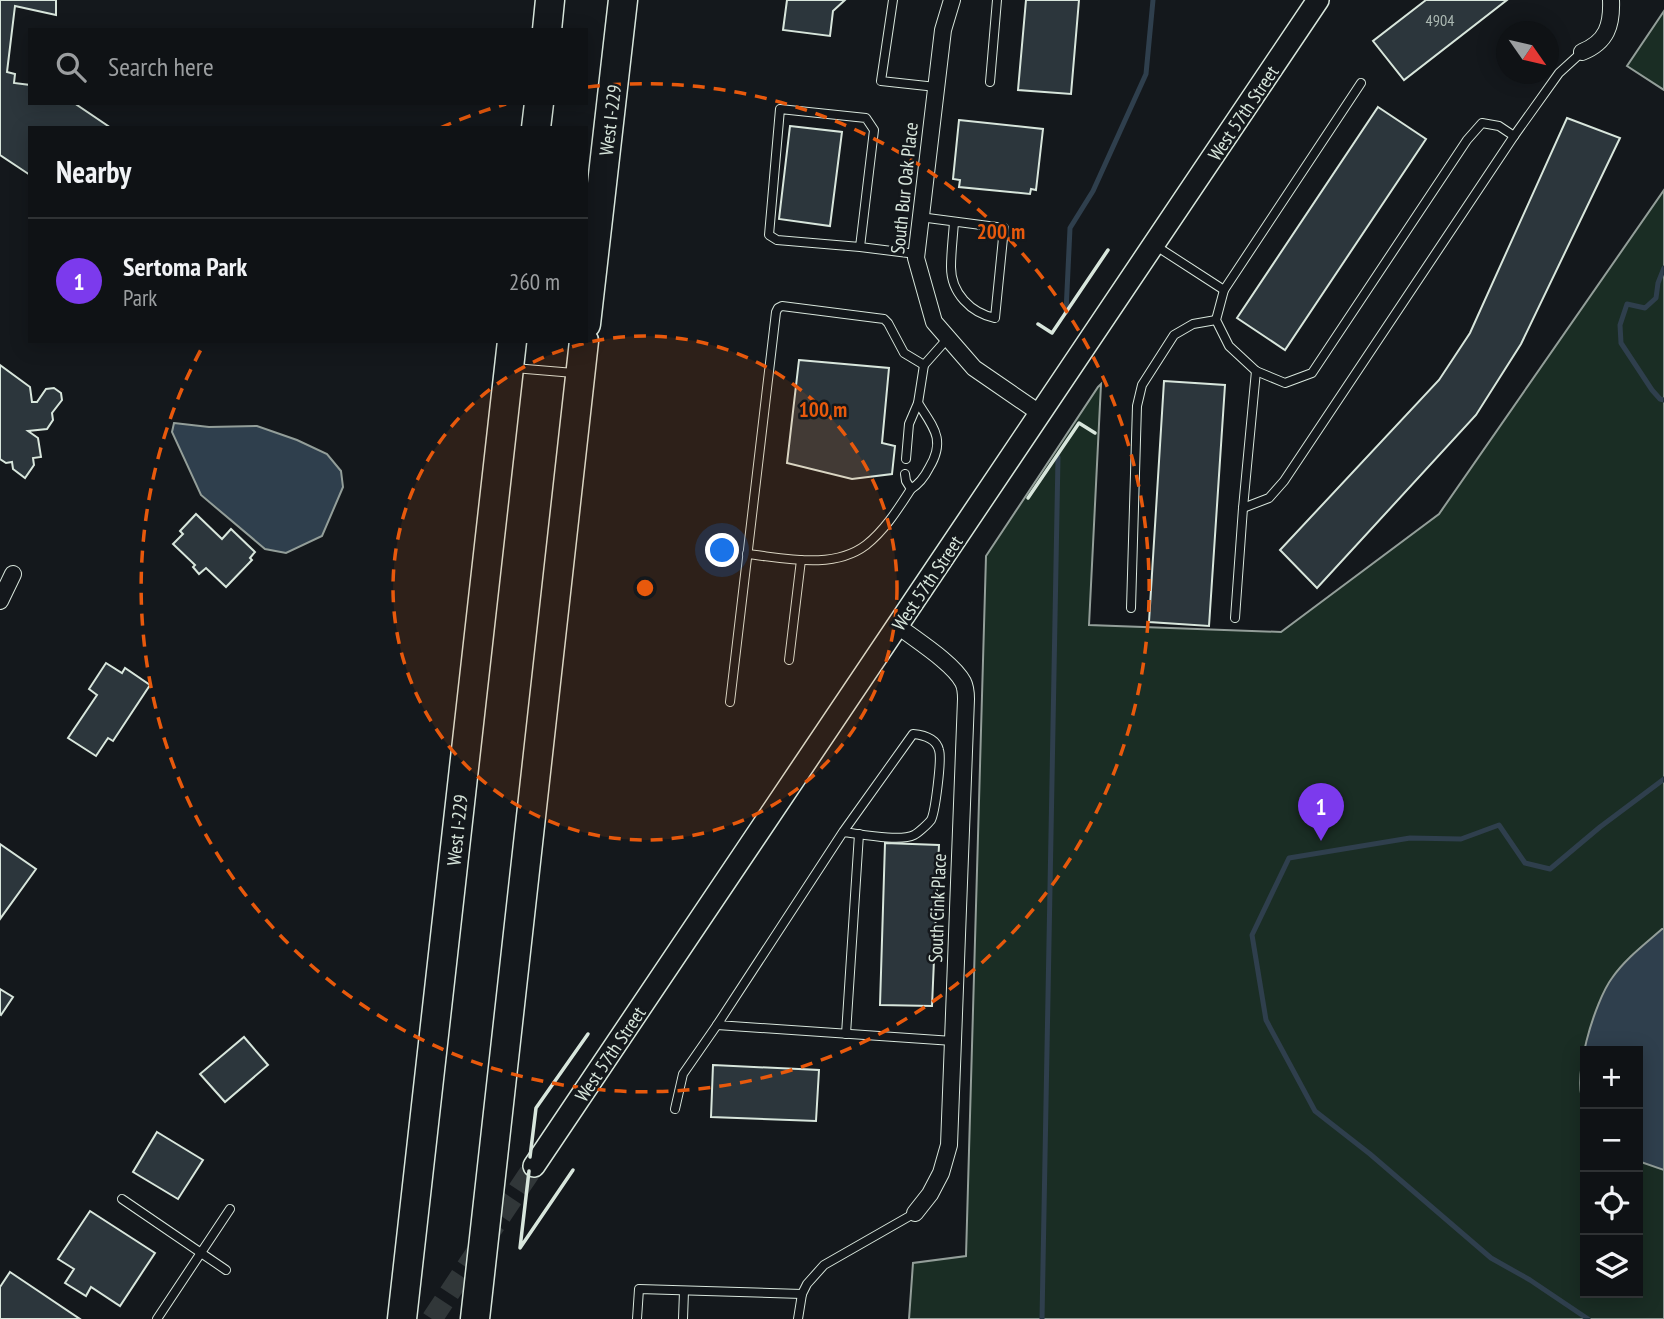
<!DOCTYPE html>
<meta charset="utf-8">
<style>
:root{--surface:#0f1215;--page:#181b1e;--text:#f1f3f6;--muted:#9b9ea0;--line:#2f3234;--accent:#7c3aed}
body{margin:0;font-family:"PT Sans Narrow",sans-serif;background:var(--page);color:var(--text)}
.controls{position:absolute;right:21px;bottom:21px;display:grid;overflow:hidden;border-radius:0px;box-shadow:0 4px 18px #0003}
.controls button{width:63px;height:63px;display:grid;place-items:center;padding:0;border:0;border-bottom:2px solid var(--line);background:var(--surface);color:var(--text);font:35px sans-serif}
.compass{position:absolute;left:1496px;top:21px;width:63px;height:63px;border-radius:50%;background:var(--surface);box-shadow:0 4px 18px #0003;rotate:124deg}
.you{position:absolute;left:723px;top:551px;width:24px;height:24px;margin:-18px;border:5px solid #fff;border-radius:50%;background:#1a73e8;box-shadow:0 0 0 10px #1a73e833}
.badge{display:grid;place-items:center;width:46px;height:46px;border-radius:50%;background:var(--accent);color:#fff;font-size:23px;font-weight:700}
.pin{position:absolute;translate:-50% -58px;filter:drop-shadow(0 2px 4px #0008)}
.pin::after{content:'';position:absolute;top:37px;width:24px;height:21px;background:inherit;clip-path:polygon(0 0,100% 0,50% 100%)}
.list{margin:0;padding:0;list-style:none}
h2{display:flex;justify-content:space-between;align-items:center;height:91px;margin:0;padding:0 28px;font-size:30px}
h2 small{font-size:23px;font-weight:400;color:var(--muted)}
.list li{display:grid;grid-template-columns:46px 1fr auto;gap:21px;align-items:center;box-sizing:border-box;height:126px;padding:0 28px;border-top:2px solid var(--line)}
.list b{display:block;font-size:26px;white-space:nowrap}
.list p{margin:0;font-size:23px;white-space:nowrap;color:var(--muted)}
.list em{font-size:23px;font-style:normal;color:var(--muted)}
.icon{flex:none;width:38px;height:38px;fill:none;stroke:currentColor;stroke-width:2;stroke-linecap:round;stroke-linejoin:round}
.map{position:relative;flex:none;width:1664px;height:1319px;overflow:hidden}
.search{position:absolute;background:var(--surface);box-shadow:0 4px 18px #0003;left:28px;top:28px;width:560px;height:77px;display:flex;align-items:center;gap:18px;box-sizing:border-box;padding:0 24px;border-radius:0px;color:var(--muted);font-size:26px}
.panel{position:absolute;background:var(--surface);box-shadow:0 4px 18px #0003;left:28px;top:126px;width:560px;height:217px;border-radius:0px}
.map>svg:first-child{display:block}
.green{fill:#1a2d24;stroke:#939e99;stroke-width:2;fill-rule:evenodd}
.water{fill:#2f3f4d;stroke:#939e99;stroke-width:2}
.lines{fill:none;stroke-linecap:round;stroke-linejoin:round}
.stream{stroke:#2f3f4d;stroke-width:5}
.building{fill:#2c363c;stroke:#d8e6dc;stroke-width:2}
.secondary-tunnel{stroke:#313739;stroke-width:21;stroke-dasharray:21 10;stroke-linecap:butt}
.lane-casing{stroke:#d8e6dc;stroke-width:10}
.street-casing{stroke:#d8e6dc;stroke-width:18}
.secondary-casing{stroke:#d8e6dc;stroke-width:24}
.highway-casing{stroke:#d8e6dc;stroke-width:31}
.lane{stroke:#14181c;stroke-width:8}
.street{stroke:#14181c;stroke-width:16}
.secondary{stroke:#14181c;stroke-width:21}
.highway{stroke:#14181c;stroke-width:28}
.wall{stroke:#d8e6dc;stroke-width:3.5}
.ring{fill:none;stroke:#e8590c;stroke-width:3.5;stroke-dasharray:12 9}
.labels{text-anchor:middle;dominant-baseline:central;stroke-width:5;stroke-linejoin:round;paint-order:stroke}
.number-label{font-size:16px;fill:#adbab4}
.street-label{font-size:19px;fill:#d8e6dc;stroke:#14181c}
.centre{fill:#e8590c;stroke:#14181c;stroke-width:3.5}
.ring-label{font-size:21px;text-anchor:middle;font-weight:bold;fill:#e8590c;stroke:#14181c;stroke-width:5;stroke-linejoin:round;paint-order:stroke}
</style>
<div class="map">
<svg width="1664" height="1319" viewBox="0 0 1664 1319">
<rect width="100%" height="100%" fill="#14181c"/>
<g class="green">
<path d="M 1664,11 L 1664,90 L 1627,66 Z"/>
<path d="M 1664,190 L 1664,1319 L 909,1319 L 913,1263 L 966,1256 L 986,556 L 1098,387 L 1101,384 L 1089,625 L 1281,632 L 1439,514 ZM 1585,1051 L 1638,1051 L 1638,1293 L 1585,1293 Z"/>
</g>
<g class="water">
<path d="M 174,423 L 209,427 L 257,426 L 297,440 L 327,454 L 341,471 L 343,487 L 322,536 L 286,553 L 265,549 L 201,495 L 172,432 Z"/>
<path d="M 1662,929 L 1664,929 L 1664,1170 L 1638,1161 L 1638,1051 L 1585,1051 L 1585,1106 C 1570,1080 1595,1001 1612,978 C 1625,959 1645,944 1662,929 Z"/>
</g>
<g class="lines">
<g class="stream">
<path d="M 1664,268 L 1658,283 L 1656,298 L 1645,308 L 1627,304 L 1620,325 L 1621,343 L 1652,390 L 1660,399 L 1664,400"/>
<path d="M 1066,312 L 1070,228 L 1093,191 L 1146,74 L 1153,0"/>
<path d="M 1042,1319 L 1058,457"/>
<path d="M 1588,1319 L 1530,1280 L 1491,1258 L 1370,1154 L 1315,1111 L 1266,1020 L 1252,935 L 1289,858 L 1410,838 L 1461,839 L 1499,825 L 1525,863 L 1550,869 L 1600,827 L 1664,779"/>
</g>
</g>
<g class="building">
<path d="M 0,0 L 56,0 L 56,15 L 15,6 L 7,72 L 15,74 L 14,83 L 30,85 L 30,103 L 74,103 L 111,128 L 30,128 L 30,175 L 0,155 Z"/>
<path d="M 787,0 L 845,0 L 833,11 L 830,36 L 783,30 Z"/>
<path d="M 1026,0 L 1079,0 L 1071,94 L 1018,90 Z"/>
<path d="M 1426,0 L 1507,0 L 1404,80 L 1373,41 Z"/>
<path d="M 1378,107 L 1426,139 L 1285,350 L 1237,318 Z"/>
<path d="M 1567,118 L 1620,138 L 1521,344 L 1476,415 L 1317,588 L 1280,550 L 1439,380 L 1470,333 Z"/>
<path d="M 959,120 L 1043,129 L 1036,190 L 1031,189 L 1030,194 L 959,187 L 960,180 L 953,179 Z"/>
<path d="M 790,126 L 842,132 L 830,226 L 779,219 Z"/>
<path d="M 799,360 L 889,368 L 882,443 L 895,446 L 892,474 L 852,479 L 787,463 Z"/>
<path d="M 0,365 L 30,387 L 32,402 L 37,402 L 46,389 L 54,388 L 61,393 L 62,400 L 52,413 L 53,420 L 47,429 L 28,431 L 38,438 L 41,457 L 33,458 L 34,465 L 25,478 L 13,469 L 12,462 L 6,463 L 0,459 Z"/>
<path d="M 1164,381 L 1225,385 L 1209,626 L 1149,622 Z"/>
<path d="M 196,514 L 222,539 L 231,529 L 255,552 L 250,558 L 252,560 L 226,587 L 206,568 L 199,574 L 193,567 L 195,565 L 173,544 L 183,534 L 180,531 Z"/>
<path d="M 106,663 L 122,673 L 125,668 L 150,685 L 113,741 L 108,738 L 96,756 L 68,738 L 97,695 L 89,689 Z"/>
<path d="M 885,843 L 939,845 L 932,1006 L 880,1005 Z"/>
<path d="M 0,844 L 36,869 L 0,919 Z"/>
<path d="M 0,989 L 13,997 L 1,1015 L 0,1014 Z"/>
<path d="M 244,1037 L 268,1065 L 225,1102 L 200,1074 Z"/>
<path d="M 713,1065 L 819,1070 L 816,1121 L 711,1117 Z"/>
<path d="M 157,1132 L 203,1160 L 178,1199 L 133,1172 Z"/>
<path d="M 90,1211 L 155,1253 L 120,1306 L 91,1287 L 86,1296 L 65,1283 L 74,1269 L 58,1259 Z"/>
<path d="M 10,1272 L 80,1319 L 0,1319 L 0,1287 Z"/>
</g>
<g class="lines">
<path class="secondary-tunnel" d="M 432,1319 L 534,1166"/>
<defs>
<g id="lane">
<path d="M 893,0 L 881,81 L 936,87"/>
<path d="M 990,82 L 997,0"/>
<path d="M 1361,83 L 1224,290 L 1216,320 L 1229,346 L 1256,371 L 1285,383 L 1312,373 L 1467,140 L 1482,123 L 1499,126 L 1514,136"/>
<path d="M 920,217 L 1004,228 L 995,318 C 971,313 951,293 951,267 C 951,252 953,237 954,222"/>
<path d="M 1156,246 L 1224,290"/>
<path d="M 860,247 L 777,240 L 769,235 L 780,109 L 866,118 L 874,130 L 860,247 L 916,254"/>
<path d="M 514,368 L 574,373"/>
<path d="M 918,403 L 924,365"/>
<path d="M 905,474 L 906,481 L 911,489 C 919,484 925,476 929,468 C 946,440 934,428 918,403 L 909,424 L 906,459"/>
<path d="M 1243,508 L 1269,498 L 1284,481 L 1514,136 L 1559,73 L 1582,52"/>
<path d="M 747,554 C 785,558 833,570 866,545 C 885,530 898,509 911,489"/>
<path d="M 1131,608 L 1137,406 L 1142,385 L 1174,335 L 1193,324 L 1216,320"/>
<path d="M 1235,618 L 1243,508 L 1256,371"/>
<path d="M 789,660 L 801,560"/>
<path d="M 730,702 L 776,312 L 778,308 L 782,306 L 884,319 L 888,323 L 904,353 L 924,365 L 948,338"/>
<path d="M 843,832 C 860,834 900,842 914,835 C 918,833 928,824 931,820 C 935,813 942,759 939,750 C 936,738 924,735 913,734 L 843,832 L 717,1025 L 953,1041"/>
<path d="M 846,1034 L 859,834"/>
<path d="M 675,1109 L 683,1074 L 717,1025"/>
<path d="M 122,1199 L 226,1270"/>
<path d="M 157,1319 L 230,1209"/>
<path d="M 637,1319 L 639,1289 L 802,1294"/>
<path d="M 683,1319 L 684,1291"/>
<path d="M 798,1319 L 802,1294 L 807,1284 L 824,1265 L 915,1213"/>
</g>
<g id="street">
<path d="M 952,0 L 943,30 L 916,258 L 934,322 L 974,368 L 1041,414"/>
<path d="M 1582,52 C 1607,42 1612,25 1611,0"/>
<path d="M 0,601 L 13,574"/>
<path d="M 898,626 C 916,640 953,663 963,682 C 966,688 966,693 966,699 L 949,1145 L 941,1173 L 930,1194 L 915,1213"/>
</g>
<path id="secondary" d="M 534,1166 L 1318,0"/>
<g id="highway">
<path d="M 547,30 L 550,0"/>
<path d="M 536,128 L 539,103"/>
<path d="M 586,324 L 623,0"/>
<path d="M 402,1319 L 512,341"/>
<path d="M 475,1319 L 584,341"/>
</g>
</defs>
<use href="#lane" class="lane-casing"/>
<use href="#street" class="street-casing"/>
<use href="#secondary" class="secondary-casing"/>
<use href="#highway" class="highway-casing"/>
<use href="#lane" class="lane"/>
<use href="#street" class="street"/>
<use href="#secondary" class="secondary"/>
<use href="#highway" class="highway"/>
<g class="wall">
<path d="M 1038,324 L 1052,333 L 1108,250"/>
<path d="M 1028,498 L 1079,423 L 1095,433"/>
<path d="M 530,1157 L 536,1108 L 588,1034"/>
<path d="M 529,1171 L 520,1248 L 573,1170"/>
</g>
</g>
<circle cx="645" cy="588" r="252" fill="#e8590c" fill-opacity=".12"/>
<g class="ring">
<circle cx="645" cy="588" r="252"/>
<path d="M440 128A504 504 0 0 1 506 104M588 87A504 504 0 1 1 204 344"/>
</g>
<g class="labels">
<g class="number-label">
<text x="1440" y="20">4904</text>
</g>
<g class="street-label">
<text transform="translate(1243 113) rotate(-56)">West 57th Street</text>
<text transform="translate(610 120) rotate(-83)">West I-229</text>
<text transform="translate(904 188) rotate(-84)">South Bur Oak Place</text>
<text transform="translate(927 583) rotate(-56)">West 57th Street</text>
<text transform="translate(457 830) rotate(-84)">West I-229</text>
<text transform="translate(937 908) rotate(-88)">South Cink Place</text>
<text transform="translate(610 1054) rotate(-56)">West 57th Street</text>
</g>
</g>
<circle cx="645" cy="588" r="10" class="centre"/>
<g class="ring-label">
<text x="1001" y="239">200 m</text>
<text x="823" y="417">100 m</text>
</g>
</svg>
<div class="controls">
<button>+</button>
<button>−</button>
<button><svg class="icon" aria-label="locate" viewBox="0 0 24 24"><circle cx="12" cy="12" r="6"/><path d="M12 2v4M12 18v4M2 12h4M18 12h4"/></svg></button>
<button><svg class="icon" aria-label="layers" viewBox="0 0 24 24"><path d="M12 4l9 5-9 5-9-5zM3 14l9 5 9-5"/></svg></button>
</div>
<svg class="compass" viewBox="-18 -18 36 36"><path d="M0-13l5 13h-10z" fill="#e53935"/><path d="M0 13l5-13h-10z" fill="#9b9ea0"/></svg>
<div class="you"></div>
<div class="pin badge" style="left:1321px;top:841px">1</div>
<div class="search"><svg class="icon" aria-label="search" viewBox="0 0 24 24"><circle cx="10" cy="10" r="6"/><path d="M15 15l6 6"/></svg>Search here</div>
<section class="panel">
<h2>Nearby<small></small></h2>
<ul class="list">
<li><span class="badge">1</span><div><b>Sertoma Park</b><p>Park</p></div><em>260 m</em></li>
</ul>
</section>
</div>
